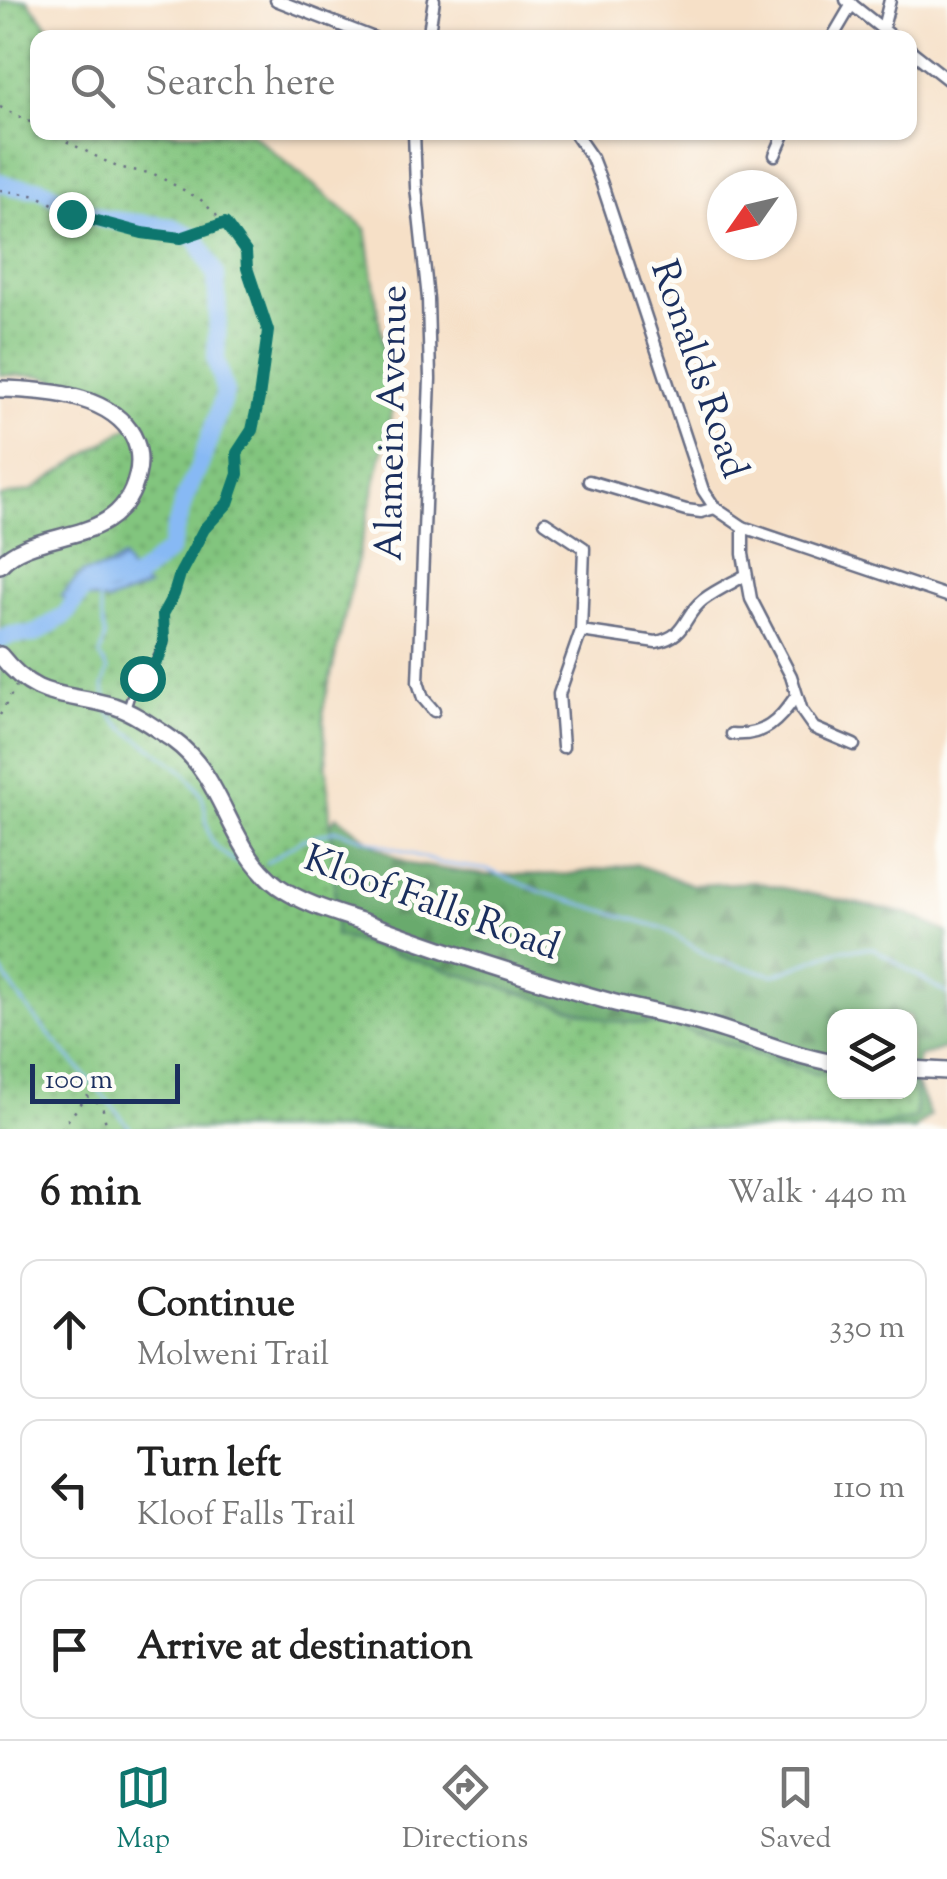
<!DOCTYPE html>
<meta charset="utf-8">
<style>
:root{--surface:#fff;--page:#f2f2f2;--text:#222;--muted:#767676;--line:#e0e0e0;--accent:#0f766e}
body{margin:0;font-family:"Sorts Mill Goudy",serif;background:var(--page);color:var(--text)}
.controls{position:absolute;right:30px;bottom:30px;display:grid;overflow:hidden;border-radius:20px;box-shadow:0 2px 8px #0004}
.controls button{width:90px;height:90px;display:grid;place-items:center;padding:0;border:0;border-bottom:2px solid var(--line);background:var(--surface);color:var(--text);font:50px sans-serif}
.compass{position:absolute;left:707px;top:170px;width:90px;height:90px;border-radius:50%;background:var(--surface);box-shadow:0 2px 8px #0004;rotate:236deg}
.scale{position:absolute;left:30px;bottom:25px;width:150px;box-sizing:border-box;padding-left:10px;border:5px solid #1b2f5e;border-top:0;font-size:28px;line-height:35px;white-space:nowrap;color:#1b2f5e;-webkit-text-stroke:8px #fdfcf7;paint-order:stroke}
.stop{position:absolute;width:30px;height:30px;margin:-22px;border:8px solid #0f766e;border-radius:50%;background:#fff}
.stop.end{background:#0f766e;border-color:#fff;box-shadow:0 2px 10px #0008}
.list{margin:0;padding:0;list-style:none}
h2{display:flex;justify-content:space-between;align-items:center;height:130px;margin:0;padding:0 40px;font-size:42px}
h2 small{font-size:32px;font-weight:400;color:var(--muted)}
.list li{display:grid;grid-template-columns:65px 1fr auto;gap:30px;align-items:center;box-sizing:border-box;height:140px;margin:0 20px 20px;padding:0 20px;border:2px solid var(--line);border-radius:20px}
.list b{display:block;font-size:38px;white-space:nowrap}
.list p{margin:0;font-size:32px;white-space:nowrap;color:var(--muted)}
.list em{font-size:32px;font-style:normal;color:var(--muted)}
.icon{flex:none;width:55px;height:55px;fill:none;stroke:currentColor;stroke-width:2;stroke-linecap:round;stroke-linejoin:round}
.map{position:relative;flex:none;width:947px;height:1129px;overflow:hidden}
.search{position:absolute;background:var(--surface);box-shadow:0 2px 8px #0004;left:30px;right:30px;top:30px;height:110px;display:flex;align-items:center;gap:25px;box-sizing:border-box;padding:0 35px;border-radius:20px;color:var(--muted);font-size:38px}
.sheet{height:610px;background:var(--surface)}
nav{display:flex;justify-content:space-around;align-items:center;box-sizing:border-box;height:140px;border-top:2px solid var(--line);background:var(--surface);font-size:28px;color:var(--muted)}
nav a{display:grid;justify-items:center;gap:5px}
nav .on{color:var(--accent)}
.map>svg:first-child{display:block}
.forest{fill:url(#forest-firs);stroke:#426c66;stroke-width:2.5;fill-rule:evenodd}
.park{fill:url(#park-dots);stroke:#4e7a6e;stroke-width:2.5}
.water{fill:url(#water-waves);stroke:#5174a9;stroke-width:2.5}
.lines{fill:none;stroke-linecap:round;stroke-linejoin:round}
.stream{stroke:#87b9f4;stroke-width:2.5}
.river{stroke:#87b9f4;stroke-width:18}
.lane-casing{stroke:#686d83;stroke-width:10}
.street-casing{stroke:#686d83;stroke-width:15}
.secondary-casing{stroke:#686d83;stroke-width:20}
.path{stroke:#686d83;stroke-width:2.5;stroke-dasharray:2.5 8;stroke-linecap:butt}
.lane{stroke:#fff;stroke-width:5}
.street{stroke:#fff;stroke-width:10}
.secondary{stroke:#fff;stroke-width:15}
.route{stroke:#0f766e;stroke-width:12}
.labels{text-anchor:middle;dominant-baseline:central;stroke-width:10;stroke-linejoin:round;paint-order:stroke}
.street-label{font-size:38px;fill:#1b2f5e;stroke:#fdfcf7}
</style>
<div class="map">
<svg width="947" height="1129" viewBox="0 0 947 1129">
<defs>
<pattern id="forest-firs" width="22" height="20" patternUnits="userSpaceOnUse" patternTransform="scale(2.5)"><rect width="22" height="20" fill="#69aa6d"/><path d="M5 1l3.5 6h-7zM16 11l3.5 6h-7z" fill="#568b5d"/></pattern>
<pattern id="park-dots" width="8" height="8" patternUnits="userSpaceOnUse" patternTransform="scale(2.5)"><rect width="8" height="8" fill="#82c57e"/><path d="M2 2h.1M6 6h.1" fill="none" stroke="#6aa06a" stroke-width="1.8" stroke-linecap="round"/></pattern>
<pattern id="water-waves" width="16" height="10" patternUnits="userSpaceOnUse" patternTransform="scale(2.5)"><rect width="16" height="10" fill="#87b9f4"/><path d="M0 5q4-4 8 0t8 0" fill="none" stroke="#6e97c9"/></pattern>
</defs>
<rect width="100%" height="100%" fill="#fdfcf7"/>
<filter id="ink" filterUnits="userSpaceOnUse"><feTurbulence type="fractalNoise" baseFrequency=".01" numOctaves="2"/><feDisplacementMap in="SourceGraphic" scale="20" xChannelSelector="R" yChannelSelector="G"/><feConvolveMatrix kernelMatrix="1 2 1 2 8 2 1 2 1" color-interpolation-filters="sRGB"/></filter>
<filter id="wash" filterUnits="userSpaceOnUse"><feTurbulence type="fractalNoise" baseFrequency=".0048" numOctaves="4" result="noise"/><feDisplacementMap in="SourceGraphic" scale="40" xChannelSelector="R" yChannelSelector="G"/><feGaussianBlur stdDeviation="2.25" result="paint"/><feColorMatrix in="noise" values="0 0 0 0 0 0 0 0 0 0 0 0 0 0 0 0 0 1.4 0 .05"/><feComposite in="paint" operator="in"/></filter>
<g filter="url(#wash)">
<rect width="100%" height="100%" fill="#f6e0c7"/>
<path class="forest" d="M 0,0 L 27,0 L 57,37 L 38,38 L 38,132 L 251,133 L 366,229 L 392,410 L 323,709 L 330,824 L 337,816 L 376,846 L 409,864 L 484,875 L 569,874 L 635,864 L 693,885 L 755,882 L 854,903 L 908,914 L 947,932 L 947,1047 L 919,1057 L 915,1080 L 930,1116 L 915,1129 L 0,1129 L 164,465 L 84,299 ZM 834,1016 L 910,1016 L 910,1092 L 834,1092 Z"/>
<path class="park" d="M 0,0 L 27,0 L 57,37 L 38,38 L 38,132 L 251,133 L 366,229 L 392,410 L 323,709 L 336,912 L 335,935 L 610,1021 L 674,1026 L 813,1073 L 834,1076 L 834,1092 L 910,1092 L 910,1083 L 915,1084 L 916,1118 L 861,1129 L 0,1129 L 0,497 L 32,490 L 136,422 L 108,397 L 42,376 L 0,375 Z"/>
<path class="water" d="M 123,558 L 135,579 L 148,587 L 108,602 L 85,597 L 66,600 L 61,596 L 82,573 L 109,567 Z"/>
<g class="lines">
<g class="stream">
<path d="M 99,599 L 105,637 L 100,656 L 108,670 L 103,687 L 106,698"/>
<path d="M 108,711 C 129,743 179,754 201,795 C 208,808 204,828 212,841 C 218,852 238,865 249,868"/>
<path d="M 266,863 L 301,840 L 336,830 L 440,863 L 489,870 L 544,893 L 663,928 L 713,959 L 774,975 L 840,950 L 873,948 L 947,994"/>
<path d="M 0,968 C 36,1029 88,1073 131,1129"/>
</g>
<path class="river" d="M 0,182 L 13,187 L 41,189 L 76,208 L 105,219 L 172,227 L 196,238 L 216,275 L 218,315 L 216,360 L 225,393 L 200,465 L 185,497 L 169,551 L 135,579 L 101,584 L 83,590 L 65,615 L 35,634 L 11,635 L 0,640"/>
</g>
</g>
<g filter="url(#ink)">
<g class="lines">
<defs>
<path id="lane" d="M 127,708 C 134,678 155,672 164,641"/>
<g id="street">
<path d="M 276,0 L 374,38"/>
<path d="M 846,0 L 894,38"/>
<path d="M 883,28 L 890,0"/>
<path d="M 428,38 L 434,0"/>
<path d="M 832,38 L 852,4"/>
<path d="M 910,50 L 947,79"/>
<path d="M 414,132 L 416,187 L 428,299 L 430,379 L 418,682 L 423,698 L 434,711"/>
<path d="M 574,132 L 592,158 L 602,184 L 703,490 L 715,508 L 743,527 L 947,596"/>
<path d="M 775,155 L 785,132"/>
<path d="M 589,481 L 686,510 L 701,512 L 715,508"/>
<path d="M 545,522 L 584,548 L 581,631 L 559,694 L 563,747"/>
<path d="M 743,527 L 743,554 L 751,599 L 791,676 L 802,711 L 814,728 L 854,745"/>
<path d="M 581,631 L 656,642 C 688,636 682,616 703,600 C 716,590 732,583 746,575"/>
<path d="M 732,734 C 764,737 779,721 796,696"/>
</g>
<g id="secondary">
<path d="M 0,389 C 41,390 104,393 130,431 C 139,444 141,461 137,476 C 120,550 36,525 0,565"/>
<path d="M 0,655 C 38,703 64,691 114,706 C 135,713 155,728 173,740 C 225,777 227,848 278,886 C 306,906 344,915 376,926 C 453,954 529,979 608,1001 C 639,1010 672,1015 704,1024 C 748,1036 789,1055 834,1063"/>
<path d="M 910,1069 L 947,1071"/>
</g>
</defs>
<use href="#lane" class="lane-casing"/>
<use href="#street" class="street-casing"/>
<use href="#secondary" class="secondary-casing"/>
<g class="path">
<path d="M 0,107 L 38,126"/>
<path d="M 48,132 L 117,167 L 154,174 L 200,199 L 228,227 L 246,252 L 247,268 L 268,331 L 259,398 L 251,430 L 237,453 L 237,474 L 228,503 L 205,529 L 180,574 L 174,594 L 163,613 L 163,632"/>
<path d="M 0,190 L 38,196 L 71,214 L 142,233 L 181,238 L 223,224"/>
<path d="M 0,715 L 16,686"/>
<path d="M 61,1129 L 87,1096 L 102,1105 L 107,1129"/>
</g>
<use href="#lane" class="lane"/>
<use href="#street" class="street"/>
<use href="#secondary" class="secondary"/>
</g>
</g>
<g class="lines" filter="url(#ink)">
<path class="route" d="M 71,214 L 142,233 L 181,238 L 225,223 L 246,252 L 247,268 L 268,331 L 259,398 L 252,430 L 237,453 L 238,474 L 228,503 L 204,529 L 180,574 L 174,594 L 163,614 L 164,641 L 159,658 L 142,678"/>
</g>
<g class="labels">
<g class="street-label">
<text transform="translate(697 370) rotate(71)">Ronalds Road</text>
<text transform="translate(394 423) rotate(-89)">Alamein Avenue</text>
<text transform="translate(431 905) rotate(20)">Kloof Falls Road</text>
</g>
</g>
</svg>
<div class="controls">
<button><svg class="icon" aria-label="layers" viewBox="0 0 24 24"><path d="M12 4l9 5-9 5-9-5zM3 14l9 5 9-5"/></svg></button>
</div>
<svg class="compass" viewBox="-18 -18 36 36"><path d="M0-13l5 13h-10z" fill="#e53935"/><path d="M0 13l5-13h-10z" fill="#767676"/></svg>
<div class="scale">100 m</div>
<div class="stop" style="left:142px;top:678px"></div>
<div class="stop end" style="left:71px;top:214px"></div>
<div class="search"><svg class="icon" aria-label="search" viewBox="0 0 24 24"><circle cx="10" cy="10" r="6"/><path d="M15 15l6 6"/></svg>Search here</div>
</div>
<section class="sheet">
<h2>6 min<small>Walk · 440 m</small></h2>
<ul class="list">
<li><svg class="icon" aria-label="ahead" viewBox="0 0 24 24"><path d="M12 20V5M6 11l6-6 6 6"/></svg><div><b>Continue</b><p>Molweni Trail</p></div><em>330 m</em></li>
<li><svg class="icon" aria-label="left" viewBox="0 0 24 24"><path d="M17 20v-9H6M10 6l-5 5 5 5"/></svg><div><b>Turn left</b><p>Kloof Falls Trail</p></div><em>110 m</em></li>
<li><svg class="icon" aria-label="arrive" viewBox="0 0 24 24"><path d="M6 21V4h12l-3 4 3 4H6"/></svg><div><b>Arrive at destination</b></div></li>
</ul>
</section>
<nav>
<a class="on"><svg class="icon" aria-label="map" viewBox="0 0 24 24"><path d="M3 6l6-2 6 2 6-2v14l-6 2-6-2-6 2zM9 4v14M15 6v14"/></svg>Map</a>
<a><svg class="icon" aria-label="directions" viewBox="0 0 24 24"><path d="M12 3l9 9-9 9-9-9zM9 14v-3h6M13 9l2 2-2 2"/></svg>Directions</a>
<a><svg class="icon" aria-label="saved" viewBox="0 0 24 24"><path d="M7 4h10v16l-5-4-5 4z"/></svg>Saved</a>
</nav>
